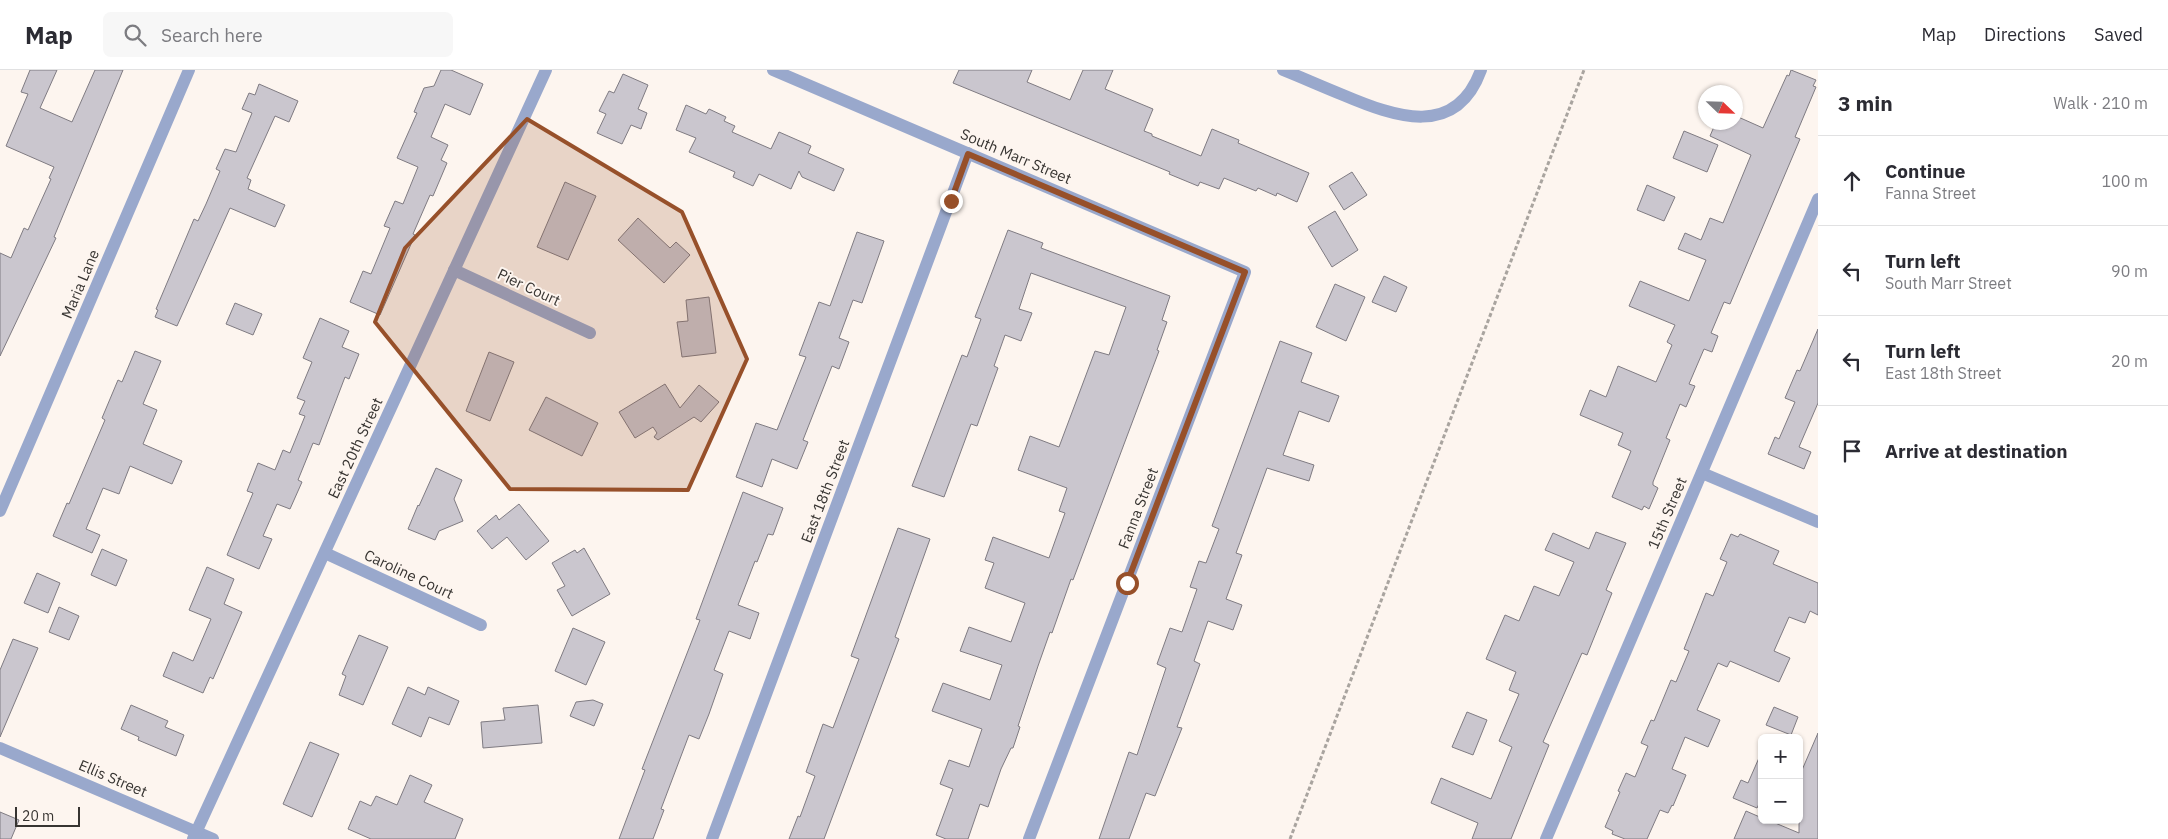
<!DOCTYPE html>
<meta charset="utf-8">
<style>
:root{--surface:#fff;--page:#f7f7f7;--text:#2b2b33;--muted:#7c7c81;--line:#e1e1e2}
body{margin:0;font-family:"IBM Plex Sans",sans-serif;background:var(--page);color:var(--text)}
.controls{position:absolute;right:15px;bottom:15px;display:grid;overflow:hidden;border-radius:8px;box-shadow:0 1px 4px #0004}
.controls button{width:45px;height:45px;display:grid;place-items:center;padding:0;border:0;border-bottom:1px solid var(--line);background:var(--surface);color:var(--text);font:25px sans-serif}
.compass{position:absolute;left:1698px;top:15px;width:45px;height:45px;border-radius:50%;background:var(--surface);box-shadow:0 1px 4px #0004;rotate:113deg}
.scale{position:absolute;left:15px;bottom:12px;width:65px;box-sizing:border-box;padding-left:5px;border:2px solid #373431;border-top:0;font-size:14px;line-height:18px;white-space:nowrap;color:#373431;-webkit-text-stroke:4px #fdf5ef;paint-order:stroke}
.stop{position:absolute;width:15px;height:15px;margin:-11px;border:4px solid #97502a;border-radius:50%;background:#fff}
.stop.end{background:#97502a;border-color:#fff;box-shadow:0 1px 5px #0008}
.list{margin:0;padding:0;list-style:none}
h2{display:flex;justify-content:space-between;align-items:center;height:65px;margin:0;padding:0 20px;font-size:21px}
h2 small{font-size:16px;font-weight:400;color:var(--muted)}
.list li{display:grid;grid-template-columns:32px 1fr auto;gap:15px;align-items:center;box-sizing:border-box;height:90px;padding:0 20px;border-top:1px solid var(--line)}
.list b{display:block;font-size:19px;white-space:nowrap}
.list p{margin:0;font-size:16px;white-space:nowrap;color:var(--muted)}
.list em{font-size:16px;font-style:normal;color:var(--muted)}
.icon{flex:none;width:28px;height:28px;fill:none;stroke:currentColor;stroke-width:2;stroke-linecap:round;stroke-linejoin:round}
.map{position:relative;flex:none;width:1818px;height:769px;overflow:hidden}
header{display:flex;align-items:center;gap:30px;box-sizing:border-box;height:70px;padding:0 25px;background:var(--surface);border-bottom:1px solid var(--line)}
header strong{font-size:24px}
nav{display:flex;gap:28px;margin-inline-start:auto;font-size:18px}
.search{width:350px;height:45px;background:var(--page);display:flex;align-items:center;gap:12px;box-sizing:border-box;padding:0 18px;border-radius:8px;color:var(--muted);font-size:19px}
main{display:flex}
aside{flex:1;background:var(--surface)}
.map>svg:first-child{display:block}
.building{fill:#cac6ce;stroke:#7f7b82}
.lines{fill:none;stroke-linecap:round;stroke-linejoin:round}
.path{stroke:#a9a49f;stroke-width:3;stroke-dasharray:4 2.5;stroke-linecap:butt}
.minor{stroke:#99a8cc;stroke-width:12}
.route{stroke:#97502a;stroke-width:6}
.marked{fill:#97502a;fill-opacity:0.2;stroke:#97502a;stroke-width:4;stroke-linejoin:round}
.labels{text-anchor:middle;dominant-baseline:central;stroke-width:4;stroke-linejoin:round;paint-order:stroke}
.street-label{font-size:15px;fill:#373431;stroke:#fdf5ef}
</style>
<header>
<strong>Map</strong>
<div class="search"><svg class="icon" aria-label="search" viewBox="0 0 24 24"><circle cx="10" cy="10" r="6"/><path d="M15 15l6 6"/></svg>Search here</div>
<nav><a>Map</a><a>Directions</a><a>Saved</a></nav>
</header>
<main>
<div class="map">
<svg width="1818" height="769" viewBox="0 0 1818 769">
<rect width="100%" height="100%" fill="#fdf5ef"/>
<g class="building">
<path d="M 30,0 L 57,0 L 40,38 L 72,52 L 95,0 L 123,0 L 54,167 L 56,168 L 0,286 L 0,183 L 11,188 L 24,158 L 28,160 L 51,109 L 49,108 L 54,97 L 6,76 L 28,24 L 21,22 Z"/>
<path d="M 441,0 L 451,0 L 483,14 L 470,45 L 445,34 L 431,67 L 448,75 L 441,90 L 447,93 L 433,126 L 430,125 L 413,164 L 415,165 L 380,245 L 350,232 L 363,201 L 371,204 L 390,158 L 384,156 L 395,131 L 403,134 L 418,97 L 397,88 L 417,43 L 414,42 L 424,18 L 434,16 Z"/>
<path d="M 959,0 L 1032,0 L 1027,12 L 1070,30 L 1083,0 L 1113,0 L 1105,19 L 1153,39 L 1144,61 L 1152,64 L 1152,66 L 1201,86 L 1212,59 L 1239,70 L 1238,73 L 1309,103 L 1297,132 L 1277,123 L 1276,126 L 1258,118 L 1256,121 L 1224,108 L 1219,119 L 1200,112 L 1198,116 L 1169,104 L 1170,102 L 953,13 Z"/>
<path d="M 1791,0 L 1816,10 L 1813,16 L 1816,17 L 1795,67 L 1800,69 L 1730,234 L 1724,232 L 1711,263 L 1718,266 L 1712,282 L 1704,279 L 1689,314 L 1695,316 L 1686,337 L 1680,334 L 1666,368 L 1670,370 L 1653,412 L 1653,415 L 1658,418 L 1649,439 L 1644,436 L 1642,440 L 1612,427 L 1631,381 L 1618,375 L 1623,363 L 1580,345 L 1590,320 L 1606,327 L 1618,296 L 1656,312 L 1672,275 L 1667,272 L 1675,255 L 1629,236 L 1640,211 L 1689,231 L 1706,190 L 1678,179 L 1685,163 L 1701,170 L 1710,148 L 1723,153 L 1751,85 L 1710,66 L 1716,52 L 1736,52 L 1736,46 L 1763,58 L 1787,5 L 1789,6 Z"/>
<path d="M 623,4 L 648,15 L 638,39 L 647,43 L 641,59 L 631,55 L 622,74 L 597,63 L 606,44 L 599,41 L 609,21 L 614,23 Z"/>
<path d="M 259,14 L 298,31 L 289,52 L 275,46 L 247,108 L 251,110 L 248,119 L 285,135 L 275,157 L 230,138 L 177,256 L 155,247 L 158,240 L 156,239 L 194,149 L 198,151 L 206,134 L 220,101 L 216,99 L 225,79 L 236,82 L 252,43 L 242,39 L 249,23 L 255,25 Z"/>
<path d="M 686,35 L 706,44 L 709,39 L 726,47 L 724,51 L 735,56 L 732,62 L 771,79 L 779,62 L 811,76 L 808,83 L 844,99 L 834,121 L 802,107 L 799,101 L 791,119 L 759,104 L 753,116 L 733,107 L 735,102 L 689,82 L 696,68 L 676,60 Z"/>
<path d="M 1684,61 L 1718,75 L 1707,102 L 1673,88 Z"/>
<path d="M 1352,102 L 1367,125 L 1344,140 L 1329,116 Z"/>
<path d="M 565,112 L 596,126 L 568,190 L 537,177 Z"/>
<path d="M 1647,115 L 1675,127 L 1664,151 L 1637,140 Z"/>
<path d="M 1335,141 L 1358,180 L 1332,197 L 1308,157 Z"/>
<path d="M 638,148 L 670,178 L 676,172 L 690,185 L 664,213 L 618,170 Z"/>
<path d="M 1008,160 L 1043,173 L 1041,178 L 1170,226 L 1162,250 L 1167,252 L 1157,280 L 1159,281 L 1073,510 L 1071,509 L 1052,563 L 1050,562 L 1038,596 L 1018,656 L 1020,657 L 1013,678 L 1011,678 L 1001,699 L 988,737 L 980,734 L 968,769 L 946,769 L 936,765 L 953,719 L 940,714 L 949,690 L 969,697 L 982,659 L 932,641 L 943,613 L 990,630 L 1002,595 L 960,581 L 969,557 L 1011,572 L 1025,533 L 985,518 L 994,493 L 985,490 L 993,467 L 1049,488 L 1065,443 L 1059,441 L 1067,418 L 1018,400 L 1030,366 L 1059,377 L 1095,281 L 1109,285 L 1126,237 L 1031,203 L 1019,239 L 1032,243 L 1021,271 L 1005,265 L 994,296 L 998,298 L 977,356 L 971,354 L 944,427 L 912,416 L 962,285 L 967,287 L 981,249 L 975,247 Z"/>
<path d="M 857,162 L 884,171 L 862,233 L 853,230 L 839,268 L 849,272 L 839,299 L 832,296 L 803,370 L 808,372 L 797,399 L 772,389 L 762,417 L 736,407 L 756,353 L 777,360 L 806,287 L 799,285 L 819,232 L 830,236 Z"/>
<path d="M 1384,206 L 1407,217 L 1396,242 L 1372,232 Z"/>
<path d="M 1335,214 L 1365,227 L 1346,271 L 1316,257 Z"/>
<path d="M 709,227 L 716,283 L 682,287 L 677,252 L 688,251 L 686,230 Z"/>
<path d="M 235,233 L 262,244 L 253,265 L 226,254 Z"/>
<path d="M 320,248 L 349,261 L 342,277 L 359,284 L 349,309 L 345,307 L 319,375 L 313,373 L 298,410 L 302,412 L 290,439 L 277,434 L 263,466 L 272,469 L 259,499 L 227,485 L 253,423 L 247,421 L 258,393 L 275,400 L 283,380 L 290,383 L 305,346 L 299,344 L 305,331 L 297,328 L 312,292 L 303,288 Z"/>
<path d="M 1818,259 L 1818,333 L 1799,377 L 1811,382 L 1804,399 L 1768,384 L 1775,367 L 1779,369 L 1795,332 L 1785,328 L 1797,300 L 1800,301 Z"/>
<path d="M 1280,271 L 1312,283 L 1301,312 L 1339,326 L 1329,352 L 1299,341 L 1283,385 L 1314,395 L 1309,411 L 1267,398 L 1236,483 L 1242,485 L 1226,529 L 1242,535 L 1233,560 L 1208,551 L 1194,591 L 1200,594 L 1177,657 L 1182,658 L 1155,726 L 1146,723 L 1129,769 L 1099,769 L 1129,682 L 1137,685 L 1166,598 L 1157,594 L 1170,558 L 1182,562 L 1197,519 L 1190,517 L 1199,491 L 1206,493 L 1219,459 L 1212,456 Z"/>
<path d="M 135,281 L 161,291 L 143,334 L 157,340 L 143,374 L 182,391 L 172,414 L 130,396 L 119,424 L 103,418 L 86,459 L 100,465 L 92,483 L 53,466 L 67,433 L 69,434 L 105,350 L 102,348 L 118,310 L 122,312 Z"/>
<path d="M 489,282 L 514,292 L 490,351 L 466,341 Z"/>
<path d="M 665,314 L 680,338 L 699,315 L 719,332 L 701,352 L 694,347 L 658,370 L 654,367 L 657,363 L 653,357 L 635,368 L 619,342 Z"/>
<path d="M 546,327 L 598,353 L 582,386 L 529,360 Z"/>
<path d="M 436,398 L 462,410 L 454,429 L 463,451 L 439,461 L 435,470 L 408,459 L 418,435 L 419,436 Z"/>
<path d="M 743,422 L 783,438 L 773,465 L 768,464 L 757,492 L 755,491 L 738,535 L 759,543 L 750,569 L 729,561 L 714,600 L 723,604 L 709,644 L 699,669 L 689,665 L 661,739 L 664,740 L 653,769 L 619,769 L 645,700 L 642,699 L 700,550 L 696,549 Z"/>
<path d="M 519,434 L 549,471 L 526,490 L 507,467 L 492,479 L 477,461 L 496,445 L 499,450 Z"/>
<path d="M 898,458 L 930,469 L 895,567 L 899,569 L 824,769 L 789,769 L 798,746 L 800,747 L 815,706 L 806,702 L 823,654 L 833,658 L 859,589 L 851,586 Z"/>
<path d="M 1596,462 L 1626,473 L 1606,520 L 1612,523 L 1587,585 L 1582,583 L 1543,672 L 1549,675 L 1511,769 L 1472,769 L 1478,753 L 1431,733 L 1441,708 L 1491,729 L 1512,677 L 1499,671 L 1519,624 L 1509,620 L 1516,602 L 1486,589 L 1505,545 L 1519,551 L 1534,516 L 1559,526 L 1574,492 L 1545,480 L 1553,463 L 1589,479 Z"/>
<path d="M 1731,464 L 1738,467 L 1740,464 L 1779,481 L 1773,494 L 1818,513 L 1818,545 L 1810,541 L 1805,553 L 1789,547 L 1774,581 L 1790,588 L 1779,612 L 1730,591 L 1727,597 L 1718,593 L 1697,640 L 1720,650 L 1708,677 L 1685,667 L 1672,699 L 1686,705 L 1673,736 L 1672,735 L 1668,743 L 1660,740 L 1647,769 L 1625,769 L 1612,764 L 1613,761 L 1605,757 L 1620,722 L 1618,721 L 1626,703 L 1635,707 L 1648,676 L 1641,673 L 1651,650 L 1654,651 L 1671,610 L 1676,612 L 1689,581 L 1684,579 L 1706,523 L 1713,526 L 1727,492 L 1720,489 Z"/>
<path d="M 584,478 L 610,524 L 572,546 L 557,520 L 565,516 L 552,493 L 575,480 L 577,483 Z"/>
<path d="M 102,479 L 127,490 L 116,516 L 91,505 Z"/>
<path d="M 207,497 L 234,509 L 224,534 L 242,542 L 213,609 L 210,607 L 203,623 L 163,606 L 173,582 L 193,591 L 211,549 L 189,540 Z"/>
<path d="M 37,503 L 60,513 L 48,543 L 24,533 Z"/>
<path d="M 59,537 L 79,546 L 69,570 L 49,562 Z"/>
<path d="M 573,558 L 605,572 L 586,615 L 555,601 Z"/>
<path d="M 359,565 L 388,577 L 363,635 L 339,625 L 346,606 L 342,604 Z"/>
<path d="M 13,569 L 38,578 L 0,667 L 0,600 Z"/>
<path d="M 408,617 L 425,625 L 428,617 L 459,631 L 449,655 L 429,647 L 421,667 L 392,654 Z"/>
<path d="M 593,630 L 603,634 L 594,656 L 570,646 L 576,632 Z"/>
<path d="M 131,635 L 168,651 L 165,657 L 184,665 L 176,686 L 138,670 L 139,667 L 121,659 Z"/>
<path d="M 538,635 L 542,673 L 483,678 L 481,652 L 505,650 L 503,638 Z"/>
<path d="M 1774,637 L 1798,647 L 1791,665 L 1766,655 Z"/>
<path d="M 1467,642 L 1487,650 L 1473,685 L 1452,677 Z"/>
<path d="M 1818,663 L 1818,769 L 1734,769 L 1746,741 L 1762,748 L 1762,750 L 1768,750 L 1799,763 L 1799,707 Z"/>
<path d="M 310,672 L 339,684 L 312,747 L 283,734 Z"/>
<path d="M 1762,681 L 1762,728 L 1757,738 L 1733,728 L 1741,710 L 1748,713 Z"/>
<path d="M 410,705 L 432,715 L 424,732 L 463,749 L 455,769 L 371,769 L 348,759 L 360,731 L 371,736 L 376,726 L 397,735 Z"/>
<path d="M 0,742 L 19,750 L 11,769 L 0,769 Z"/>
</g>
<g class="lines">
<path class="path" d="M 1290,769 L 1584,0"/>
<g class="minor">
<path d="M 773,0 L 1245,202 L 1029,769"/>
<path d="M 1283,0 C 1303,8 1323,17 1343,25 C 1395,47 1456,69 1481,0"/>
<path d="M 454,200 L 590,263"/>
<path d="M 1702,403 L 1818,452"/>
<path d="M 0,441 L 189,0"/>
<path d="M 325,483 L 481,555"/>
<path d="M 0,678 L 213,769"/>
<path d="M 193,769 L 546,0"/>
<path d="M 712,769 L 968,83"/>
<path d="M 1546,769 L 1818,129"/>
</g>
</g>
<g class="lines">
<path class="route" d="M 951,131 L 968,84 L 1245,202 L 1127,513"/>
</g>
<path class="marked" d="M 527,49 L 682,142 L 747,289 L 688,420 L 510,419 L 375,252 L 405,178 Z"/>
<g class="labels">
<g class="street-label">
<text transform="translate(1016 86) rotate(23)">South Marr Street</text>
<text transform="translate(80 214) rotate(-67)">Maria Lane</text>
<text transform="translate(529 217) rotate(25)">Pier Court</text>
<text transform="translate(355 378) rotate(-65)">East 20th Street</text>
<text transform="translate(825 421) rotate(-69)">East 18th Street</text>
<text transform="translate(1138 438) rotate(-69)">Fanna Street</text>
<text transform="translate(1667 443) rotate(-67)">15th Street</text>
<text transform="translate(409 504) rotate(25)">Caroline Court</text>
<text transform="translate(113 708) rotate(23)">Ellis Street</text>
</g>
</g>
</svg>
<div class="controls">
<button>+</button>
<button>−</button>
</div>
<svg class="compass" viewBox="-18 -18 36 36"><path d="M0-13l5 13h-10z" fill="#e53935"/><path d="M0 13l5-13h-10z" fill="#7c7c81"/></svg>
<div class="scale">20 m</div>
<div class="stop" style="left:1127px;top:513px"></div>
<div class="stop end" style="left:951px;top:131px"></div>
</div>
<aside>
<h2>3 min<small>Walk · 210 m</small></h2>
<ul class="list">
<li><svg class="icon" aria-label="ahead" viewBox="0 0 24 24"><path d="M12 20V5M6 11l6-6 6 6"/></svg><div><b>Continue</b><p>Fanna Street</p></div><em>100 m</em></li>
<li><svg class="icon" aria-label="left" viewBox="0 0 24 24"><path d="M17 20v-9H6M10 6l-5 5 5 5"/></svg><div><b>Turn left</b><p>South Marr Street</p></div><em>90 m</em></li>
<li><svg class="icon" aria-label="left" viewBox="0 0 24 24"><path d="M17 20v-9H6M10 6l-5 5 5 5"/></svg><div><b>Turn left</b><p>East 18th Street</p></div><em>20 m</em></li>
<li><svg class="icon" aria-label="arrive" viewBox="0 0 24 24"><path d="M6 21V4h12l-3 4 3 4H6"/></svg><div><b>Arrive at destination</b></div></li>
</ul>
</aside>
</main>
